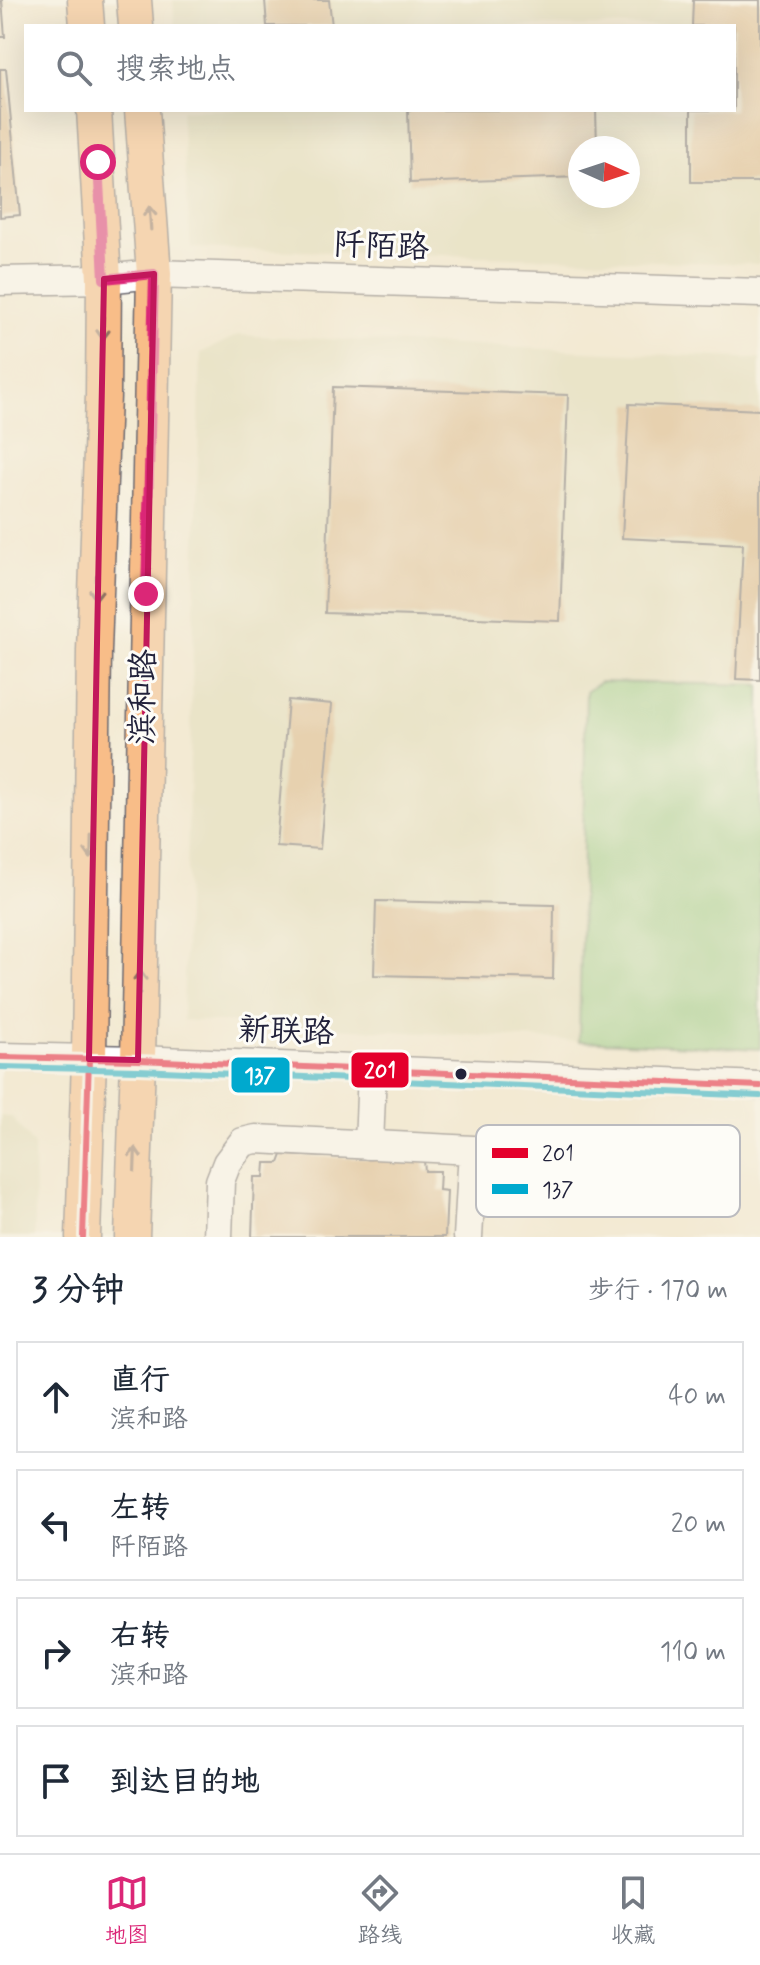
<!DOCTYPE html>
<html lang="zh">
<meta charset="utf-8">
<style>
:root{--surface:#fff;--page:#f6f6f7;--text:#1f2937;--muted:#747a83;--line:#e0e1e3;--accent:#db2777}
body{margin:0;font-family:Mynerve,"LXGW WenKai TC",sans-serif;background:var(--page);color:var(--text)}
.compass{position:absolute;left:568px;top:136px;width:72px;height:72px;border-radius:50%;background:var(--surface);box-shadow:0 8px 32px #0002;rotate:93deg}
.stop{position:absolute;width:24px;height:24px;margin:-18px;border:6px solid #db2777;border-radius:50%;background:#fff}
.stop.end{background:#db2777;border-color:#fff;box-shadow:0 2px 8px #0008}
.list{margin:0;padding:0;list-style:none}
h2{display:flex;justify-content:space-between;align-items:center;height:104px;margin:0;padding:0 32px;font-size:34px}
h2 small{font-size:26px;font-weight:400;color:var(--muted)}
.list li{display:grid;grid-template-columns:52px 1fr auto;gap:24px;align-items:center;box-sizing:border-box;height:112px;margin:0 16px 16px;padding:0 16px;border:2px solid var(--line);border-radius:0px}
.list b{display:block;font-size:30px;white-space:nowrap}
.list p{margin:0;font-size:26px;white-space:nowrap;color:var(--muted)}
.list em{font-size:26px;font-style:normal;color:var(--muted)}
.icon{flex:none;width:44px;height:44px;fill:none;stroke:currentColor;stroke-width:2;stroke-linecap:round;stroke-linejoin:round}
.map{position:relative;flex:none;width:760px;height:1237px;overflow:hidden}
.search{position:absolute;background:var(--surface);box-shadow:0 8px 32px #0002;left:24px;right:24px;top:24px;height:88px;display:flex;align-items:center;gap:20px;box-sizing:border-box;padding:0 28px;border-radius:0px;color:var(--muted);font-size:30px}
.sheet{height:616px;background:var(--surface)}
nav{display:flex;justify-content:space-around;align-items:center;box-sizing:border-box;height:112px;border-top:2px solid var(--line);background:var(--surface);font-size:22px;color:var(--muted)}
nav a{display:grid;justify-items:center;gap:4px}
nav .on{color:var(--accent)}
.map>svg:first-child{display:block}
.built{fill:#e0ddbb;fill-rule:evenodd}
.green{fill:#8dc97e;stroke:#58765c;stroke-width:2}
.building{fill:#d9b484}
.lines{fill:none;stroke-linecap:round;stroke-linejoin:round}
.minor-casing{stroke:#6b6870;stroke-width:31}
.major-casing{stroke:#6b6870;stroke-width:37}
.minor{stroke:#fff;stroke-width:28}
.major{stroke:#f8bd88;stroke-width:34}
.bus-1-casing{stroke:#fdfcf7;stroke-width:12}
.bus-2-casing{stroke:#fdfcf7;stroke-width:12}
.bus-1{stroke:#e4002b;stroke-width:6}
.bus-2{stroke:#00a9ce;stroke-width:6}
.oneway{stroke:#8d7062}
.route{stroke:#db2777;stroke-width:10}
.marked{fill:none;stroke:#c2185b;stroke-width:6;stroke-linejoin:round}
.bus-dot{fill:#22223b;stroke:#fdfcf7;stroke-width:3}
.labels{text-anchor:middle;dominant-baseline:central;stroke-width:6;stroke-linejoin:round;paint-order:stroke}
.street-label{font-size:32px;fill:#22223b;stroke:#fdfcf7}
.key{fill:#fdfcf7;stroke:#bbbbbf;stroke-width:2}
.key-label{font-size:22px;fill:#22223b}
.line-badge{stroke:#fdfcf7;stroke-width:3}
.badge-label{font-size:22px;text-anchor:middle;font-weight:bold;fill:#fff}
</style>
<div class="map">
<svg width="760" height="1237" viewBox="0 0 760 1237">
<rect width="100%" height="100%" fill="#fdfcf7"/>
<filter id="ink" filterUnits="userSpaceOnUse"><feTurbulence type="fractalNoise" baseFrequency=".0125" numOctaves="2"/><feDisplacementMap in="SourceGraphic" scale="16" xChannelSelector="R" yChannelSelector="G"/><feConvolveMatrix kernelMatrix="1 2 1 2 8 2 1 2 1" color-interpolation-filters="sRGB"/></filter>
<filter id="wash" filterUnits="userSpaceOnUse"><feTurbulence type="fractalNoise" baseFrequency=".006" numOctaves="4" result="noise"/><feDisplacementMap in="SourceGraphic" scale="32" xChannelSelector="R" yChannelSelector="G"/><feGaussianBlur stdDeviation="1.8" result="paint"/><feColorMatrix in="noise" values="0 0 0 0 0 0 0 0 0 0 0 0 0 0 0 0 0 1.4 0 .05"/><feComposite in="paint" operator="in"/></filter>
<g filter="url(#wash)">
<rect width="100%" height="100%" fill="#f3ead3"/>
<g class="built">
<path d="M 173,0 L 760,0 L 760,264 L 191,248 L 181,110 L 734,110 L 734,26 L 175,26 ZM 580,148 L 628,148 L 628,196 L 580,196 Z"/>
<path d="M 238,335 L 760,359 L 760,685 L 600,682 L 586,692 L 579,1041 L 183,1020 L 201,353 Z"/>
<path d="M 0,1116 L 12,1117 L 34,1146 L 35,1237 L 0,1237 Z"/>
</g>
<path class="green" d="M 600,682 L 760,685 L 760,1049 L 579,1041 L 586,692 Z"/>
<g id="blocks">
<g class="building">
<path d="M 2,0 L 5,37 L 0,37 L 0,1 Z"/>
<path d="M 265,0 L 329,0 L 332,26 L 267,26 Z"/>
<path d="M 693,0 L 760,0 L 760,182 L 691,182 L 691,110 L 734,110 L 734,26 L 692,26 Z"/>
<path d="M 0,69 L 6,69 L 20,215 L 0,217 Z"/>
<path d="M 408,110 L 596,110 L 597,148 L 580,148 L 580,177 L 410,183 Z"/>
<path d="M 333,387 L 568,395 L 560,621 L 325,613 Z"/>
<path d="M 629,404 L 760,410 L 760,680 L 736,679 L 743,544 L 622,538 Z"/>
<path d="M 288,700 L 332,704 L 320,849 L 276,846 Z"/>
<path d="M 376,901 L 554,905 L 553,979 L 374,975 Z"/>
<path d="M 282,1155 L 424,1161 L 425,1171 L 440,1171 L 439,1190 L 447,1191 L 445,1237 L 252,1237 L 254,1177 L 264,1177 L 265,1163 L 279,1163 Z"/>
</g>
</g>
</g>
<g filter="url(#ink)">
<use href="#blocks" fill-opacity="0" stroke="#6b6870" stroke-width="2"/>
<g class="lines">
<defs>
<g id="minor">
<path d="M 0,281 L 104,279 L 154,274 L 760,293"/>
<path d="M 0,1057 L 138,1060 L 760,1086"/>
<path d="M 369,1145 L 372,1070"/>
<path d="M 218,1237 L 220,1181 L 227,1163 L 243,1142 L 256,1139 L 473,1150 L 468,1237"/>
</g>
<g id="major">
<path d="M 85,0 L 87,26"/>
<path d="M 134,0 L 136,26"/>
<path d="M 83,1237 L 89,1059 L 94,651 L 103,395 L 104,279 L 94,110"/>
<path d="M 132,1237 L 138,1060 L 154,274 L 142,110"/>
</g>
</defs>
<use href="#minor" class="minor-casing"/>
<use href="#major" class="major-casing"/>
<use href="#minor" class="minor"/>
<use href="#major" class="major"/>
<defs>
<g id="bus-1">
<path d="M 0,1057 L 138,1060 L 760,1086"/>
<path d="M 83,1237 L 89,1059"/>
</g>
<path id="bus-2" d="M 0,1067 L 138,1070 L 760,1096"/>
</defs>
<use href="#bus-1" class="bus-1-casing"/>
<use href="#bus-2" class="bus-2-casing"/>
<use href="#bus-1" class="bus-1"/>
<use href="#bus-2" class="bus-2"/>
</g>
<defs><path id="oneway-shaft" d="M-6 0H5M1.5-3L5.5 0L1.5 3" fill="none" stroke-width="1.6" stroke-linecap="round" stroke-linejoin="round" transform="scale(2)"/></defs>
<g class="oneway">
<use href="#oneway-shaft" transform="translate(150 218) rotate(-94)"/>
<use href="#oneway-shaft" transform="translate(103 328) rotate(91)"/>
<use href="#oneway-shaft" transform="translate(96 588) rotate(92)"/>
<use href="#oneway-shaft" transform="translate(91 847) rotate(91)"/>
<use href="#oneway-shaft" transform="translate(140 982) rotate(-89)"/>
<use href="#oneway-shaft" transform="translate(135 1159) rotate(-88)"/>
</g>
</g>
<g class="lines" filter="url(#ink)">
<path class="route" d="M 98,162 L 104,279 L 154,274 L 146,594"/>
</g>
<path d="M0 0H760V1237H0ZM 154,274 L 138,1060 L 89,1059 L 104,279 Z" fill="#f3ead3" fill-opacity=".55" fill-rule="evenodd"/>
<path class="marked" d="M 154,274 L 138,1060 L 89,1059 L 104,279 Z"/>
<circle class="bus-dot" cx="461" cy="1074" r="7"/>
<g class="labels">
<g class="street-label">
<text transform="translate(381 247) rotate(2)">阡陌路</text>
<text transform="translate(144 697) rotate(-89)">滨和路</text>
<text transform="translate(286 1032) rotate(2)">新联路</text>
</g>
</g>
<rect x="476" y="1125" width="264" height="92" rx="12" class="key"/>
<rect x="492" y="1148" width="36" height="10" fill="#e4002b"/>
<rect x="492" y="1184" width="36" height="10" fill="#00a9ce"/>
<g class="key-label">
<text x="542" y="1161">201</text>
<text x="542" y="1197">137</text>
</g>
<g class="line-badge">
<rect x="350" y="1051" width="60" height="38" rx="8" fill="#e4002b"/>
<rect x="230" y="1056" width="61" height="38" rx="8" fill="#00a9ce"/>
</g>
<g class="badge-label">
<text x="380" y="1078">201</text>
<text x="260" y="1083">137</text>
</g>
</svg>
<svg class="compass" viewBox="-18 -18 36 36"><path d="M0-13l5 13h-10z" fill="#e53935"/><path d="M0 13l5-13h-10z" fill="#747a83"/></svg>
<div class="stop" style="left:98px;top:162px"></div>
<div class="stop end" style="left:146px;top:594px"></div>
<div class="search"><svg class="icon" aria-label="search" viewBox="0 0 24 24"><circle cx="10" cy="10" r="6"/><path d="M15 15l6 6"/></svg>搜索地点</div>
</div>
<section class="sheet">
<h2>3 分钟<small>步行 · 170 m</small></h2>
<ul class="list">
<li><svg class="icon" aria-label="ahead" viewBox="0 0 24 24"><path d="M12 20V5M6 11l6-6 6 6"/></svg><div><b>直行</b><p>滨和路</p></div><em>40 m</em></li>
<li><svg class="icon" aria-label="left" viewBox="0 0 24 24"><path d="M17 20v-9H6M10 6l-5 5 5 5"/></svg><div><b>左转</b><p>阡陌路</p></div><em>20 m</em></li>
<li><svg class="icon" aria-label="right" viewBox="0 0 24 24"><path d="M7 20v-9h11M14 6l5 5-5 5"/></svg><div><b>右转</b><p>滨和路</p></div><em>110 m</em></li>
<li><svg class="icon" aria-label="arrive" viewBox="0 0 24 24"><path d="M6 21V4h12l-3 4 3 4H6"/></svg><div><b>到达目的地</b></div></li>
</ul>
</section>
<nav>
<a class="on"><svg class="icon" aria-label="map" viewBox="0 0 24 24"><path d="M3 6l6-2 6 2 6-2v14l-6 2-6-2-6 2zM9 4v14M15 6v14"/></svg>地图</a>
<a><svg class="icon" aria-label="directions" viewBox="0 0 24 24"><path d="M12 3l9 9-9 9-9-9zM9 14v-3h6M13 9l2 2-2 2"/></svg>路线</a>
<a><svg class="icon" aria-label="saved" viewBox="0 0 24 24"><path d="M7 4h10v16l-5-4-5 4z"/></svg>收藏</a>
</nav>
